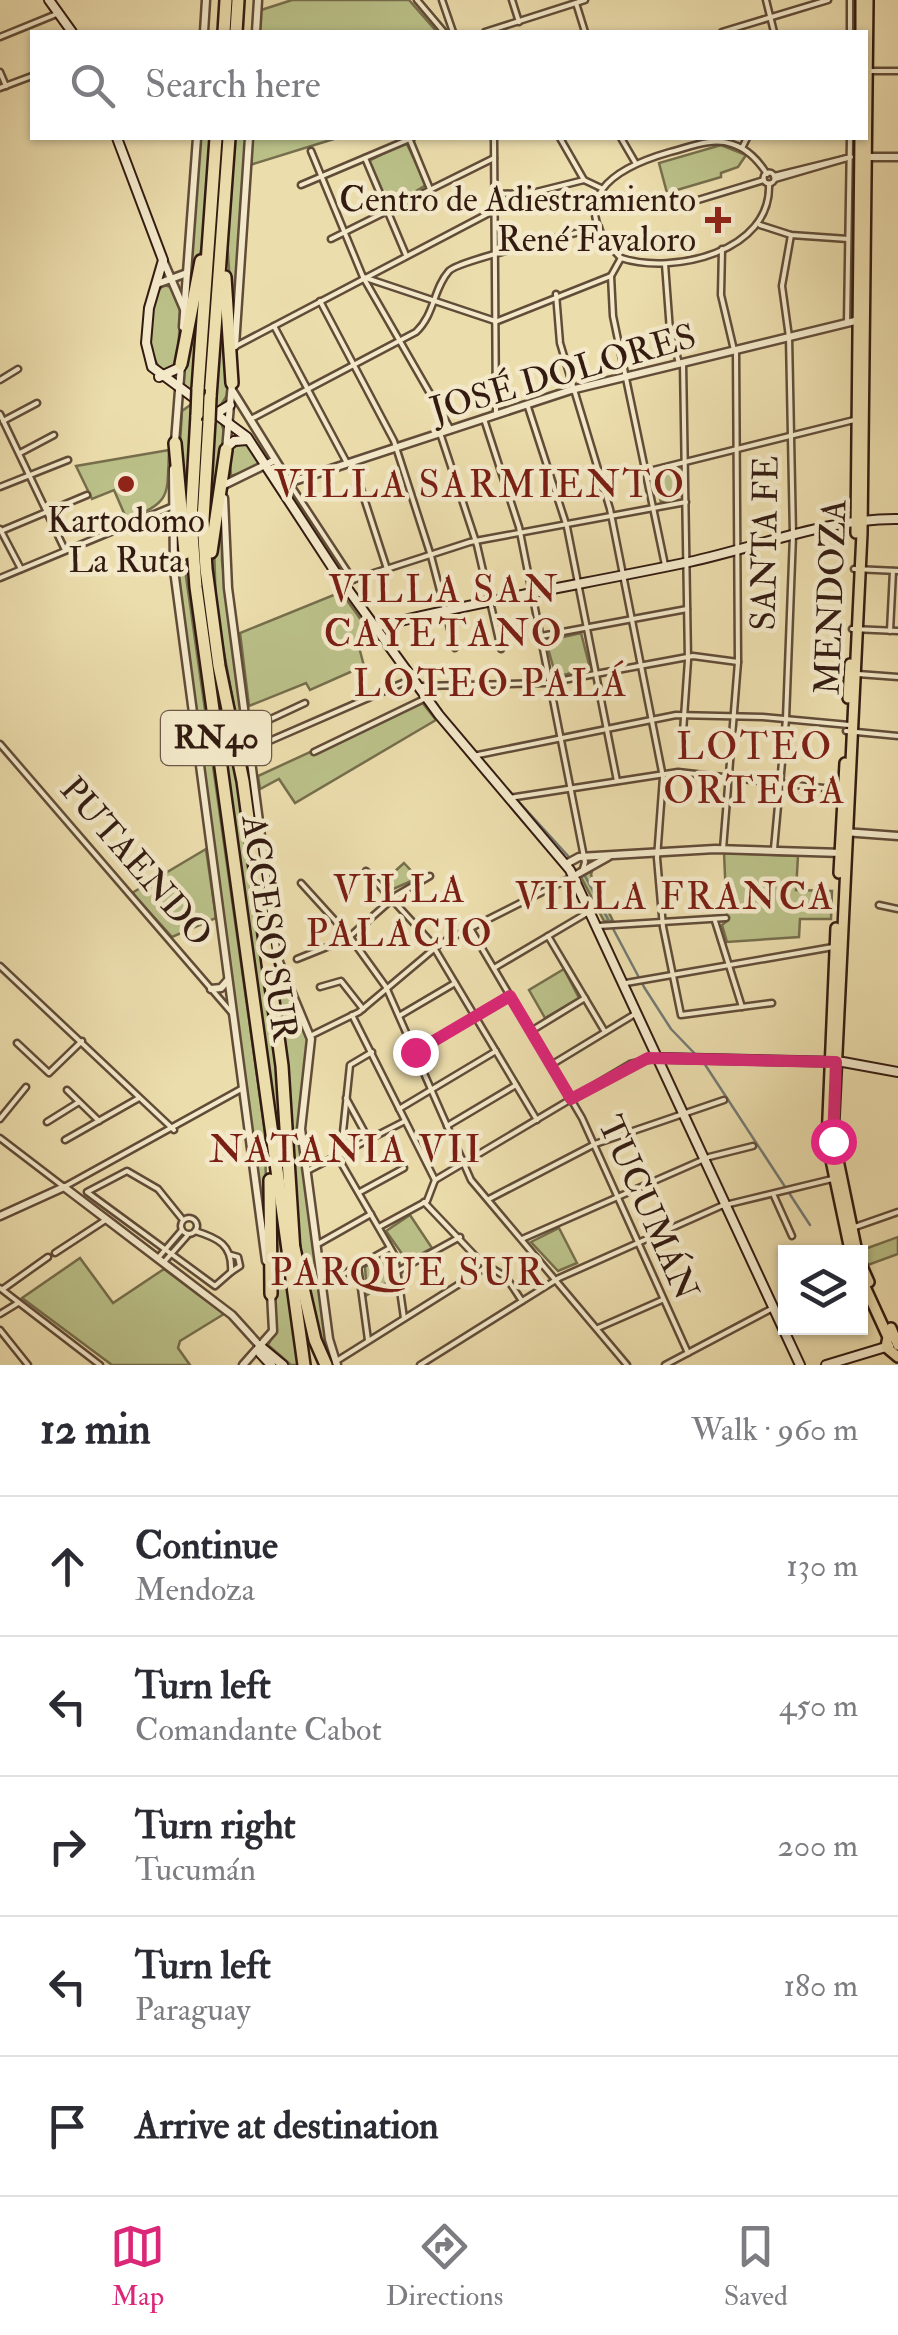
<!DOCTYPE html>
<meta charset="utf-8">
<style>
:root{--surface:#fff;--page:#f2f2f3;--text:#2b2b33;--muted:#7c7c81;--line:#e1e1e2;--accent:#db2777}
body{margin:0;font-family:"IM FELL Double Pica",serif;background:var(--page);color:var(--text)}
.controls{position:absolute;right:30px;bottom:30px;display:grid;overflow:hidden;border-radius:0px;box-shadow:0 2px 8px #0004}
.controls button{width:90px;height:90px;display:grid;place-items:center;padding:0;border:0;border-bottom:2px solid var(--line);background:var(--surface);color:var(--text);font:50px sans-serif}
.stop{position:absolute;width:30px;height:30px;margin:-22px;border:8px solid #db2777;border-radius:50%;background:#fff}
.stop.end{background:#db2777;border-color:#fff;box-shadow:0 2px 10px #0008}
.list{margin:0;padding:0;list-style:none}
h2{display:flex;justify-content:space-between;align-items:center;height:130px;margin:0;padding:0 40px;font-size:42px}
h2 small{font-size:32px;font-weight:400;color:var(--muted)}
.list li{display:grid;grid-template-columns:65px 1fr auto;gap:30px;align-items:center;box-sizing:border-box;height:140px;padding:0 40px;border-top:2px solid var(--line)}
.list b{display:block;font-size:38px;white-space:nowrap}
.list p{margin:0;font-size:32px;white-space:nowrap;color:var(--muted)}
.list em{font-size:32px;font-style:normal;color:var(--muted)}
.icon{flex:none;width:55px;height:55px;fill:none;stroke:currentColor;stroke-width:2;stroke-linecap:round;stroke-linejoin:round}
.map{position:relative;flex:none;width:898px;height:1365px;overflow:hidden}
.search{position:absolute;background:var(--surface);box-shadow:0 2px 8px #0004;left:30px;right:30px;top:30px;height:110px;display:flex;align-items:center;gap:25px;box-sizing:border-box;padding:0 35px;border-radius:0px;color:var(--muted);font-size:38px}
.sheet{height:830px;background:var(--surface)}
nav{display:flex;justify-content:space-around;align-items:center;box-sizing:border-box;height:140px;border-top:2px solid var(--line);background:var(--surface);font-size:28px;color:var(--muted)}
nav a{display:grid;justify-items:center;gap:5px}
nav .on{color:var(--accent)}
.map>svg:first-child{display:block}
.green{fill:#bac088;stroke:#766e4c;stroke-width:2.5}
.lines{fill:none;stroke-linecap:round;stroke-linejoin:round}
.stream{stroke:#737a74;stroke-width:2.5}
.minor-casing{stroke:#614c38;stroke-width:9}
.tertiary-casing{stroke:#614c38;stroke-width:11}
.secondary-casing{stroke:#331b11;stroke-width:12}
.primary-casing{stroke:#331b11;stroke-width:14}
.motorway-casing{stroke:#331b11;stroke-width:16}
.minor{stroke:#f3e9ca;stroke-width:4}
.tertiary{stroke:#f3e9ca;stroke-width:6}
.secondary{stroke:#f3e9ca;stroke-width:8}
.primary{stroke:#ecddad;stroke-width:9}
.motorway{stroke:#ecddad;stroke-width:11}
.motorway-bridge-casing{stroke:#331b11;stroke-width:16;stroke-linecap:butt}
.motorway-bridge{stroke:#ecddad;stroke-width:11}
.route{stroke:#db2777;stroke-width:12}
.poi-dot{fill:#8f2418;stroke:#f3e9ca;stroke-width:4}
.labels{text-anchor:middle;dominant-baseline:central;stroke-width:9;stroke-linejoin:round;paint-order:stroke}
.shield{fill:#f3e9ca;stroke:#6d5948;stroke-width:2.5}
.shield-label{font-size:32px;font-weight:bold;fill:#331b11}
.poi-label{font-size:35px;fill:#331b11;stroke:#f3e9ca;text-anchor:end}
.street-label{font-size:35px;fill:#331b11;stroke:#f3e9ca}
.neighbourhood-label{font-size:38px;letter-spacing:2.5px;fill:#7a1f14;stroke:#f3e9ca}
</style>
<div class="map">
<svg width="898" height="1365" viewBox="0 0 898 1365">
<rect width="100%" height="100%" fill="#ecddad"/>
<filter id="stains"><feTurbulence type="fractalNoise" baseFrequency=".002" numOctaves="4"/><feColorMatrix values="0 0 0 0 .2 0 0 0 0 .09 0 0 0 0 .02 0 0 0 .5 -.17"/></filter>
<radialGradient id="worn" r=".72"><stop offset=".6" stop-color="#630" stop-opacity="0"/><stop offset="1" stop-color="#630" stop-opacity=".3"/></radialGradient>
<g class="green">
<path d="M 292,0 L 409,0 L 437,32 L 257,32 L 258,11 Z"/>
<path d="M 200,138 L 212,138 L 204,234 L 184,343 Z"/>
<path d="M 220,138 L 225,138 L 207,393 L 202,389 Z"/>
<path d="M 232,138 L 246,138 L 233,328 L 227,240 Z"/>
<path d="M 251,138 L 337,138 L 250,165 Z"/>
<path d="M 406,142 L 426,185 L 393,205 L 388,203 L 369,161 Z"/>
<path d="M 721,145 L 746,155 L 738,167 L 721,173 L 721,177 L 667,193 L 659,163 Z"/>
<path d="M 855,163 L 855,318 L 851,318 L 851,165 Z"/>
<path d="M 202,265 L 193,395 L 183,388 L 182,377 Z"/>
<path d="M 223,273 L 229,392 L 218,410 L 214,409 Z"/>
<path d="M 164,285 L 171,287 L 180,310 L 178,363 L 165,374 C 145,357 141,302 164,285 Z"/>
<path d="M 193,403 L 187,515 L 179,460 L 182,411 Z"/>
<path d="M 213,416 L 221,422 L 225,435 L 208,535 Z"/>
<path d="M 200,419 L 205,423 L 200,507 L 277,1059 L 291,1257 L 194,531 Z"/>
<path d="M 246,442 L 260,463 L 258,468 L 231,476 L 229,449 Z"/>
<path d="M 169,450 C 167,497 172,501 127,520 L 114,490 L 92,499 L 76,466 Z"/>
<path d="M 679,468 L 682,495 L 661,502 L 654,478 Z"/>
<path d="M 177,475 L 182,548 L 265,1132 L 267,1245 L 178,575 Z"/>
<path d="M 222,487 L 222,561 L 276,963 L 308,1040 L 298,1132 L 326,1343 L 334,1365 L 324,1358 L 300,1258 L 291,1113 L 279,1013 L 248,783 L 216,609 L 214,546 Z"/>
<path d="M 290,487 L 349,580 L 345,581 L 287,492 Z"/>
<path d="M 341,592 L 375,639 L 359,647 L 364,666 L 310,690 L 306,683 L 249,706 L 240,633 Z"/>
<path d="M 581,633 L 590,668 L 556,677 L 546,641 Z"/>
<path d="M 421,701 L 436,720 L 295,803 L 279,779 L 260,789 L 258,776 Z"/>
<path d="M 206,849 L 216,918 L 172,937 L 132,893 Z"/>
<path d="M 724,853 L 798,856 L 796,890 L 832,891 L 831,919 L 800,919 L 799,937 L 727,942 L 722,925 L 727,921 Z"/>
<path d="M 404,863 L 418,878 L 391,890 L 383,882 Z"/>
<path d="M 592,871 L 591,875 L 613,921 L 604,921 L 581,877 Z"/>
<path d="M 564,969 L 579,998 L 545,1018 L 529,990 Z"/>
<path d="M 274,1199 L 299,1365 L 291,1365 L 268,1345 L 274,1334 L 270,1254 Z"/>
<path d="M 410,1215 L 432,1248 L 407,1261 L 386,1231 Z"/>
<path d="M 559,1228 L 577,1263 L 558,1271 L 531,1242 Z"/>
<path d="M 898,1237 L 898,1254 L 868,1265 L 862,1250 Z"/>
<path d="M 386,1255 L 391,1258 L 394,1278 L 367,1295 L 365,1267 Z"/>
<path d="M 80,1258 L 113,1303 L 164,1269 L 224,1314 L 180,1341 L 178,1348 L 190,1365 L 112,1365 L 22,1298 Z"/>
</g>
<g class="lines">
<g class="stream">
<path d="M 510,792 L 569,857"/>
<path d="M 584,874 L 644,987 L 671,1029 L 698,1057"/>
<path d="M 704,1063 L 810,1225"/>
</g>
<defs>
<g id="minor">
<path d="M 417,0 L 444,32"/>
<path d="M 442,0 L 453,32"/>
<path d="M 512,0 L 519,22"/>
<path d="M 766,0 L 774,32"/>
<path d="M 576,3 L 585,32"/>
<path d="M 485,32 L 585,0"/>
<path d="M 722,32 L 828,0"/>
<path d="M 850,32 L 850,0"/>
<path d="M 0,37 L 59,13"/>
<path d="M 868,71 L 898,71"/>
<path d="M 0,72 L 6,86"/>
<path d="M 0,88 L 32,76"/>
<path d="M 409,138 L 430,189"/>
<path d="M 494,138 L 496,413"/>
<path d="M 560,138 L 584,180"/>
<path d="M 621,138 L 635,162"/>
<path d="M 742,148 L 747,138"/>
<path d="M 311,151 L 363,277 L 451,430"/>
<path d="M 365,158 L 406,255"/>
<circle cx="769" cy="178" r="5.5"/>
<path d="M 767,174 C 758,160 748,149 732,144 C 712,137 690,147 670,152 C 614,168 562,200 621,258 C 673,275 772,252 769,184"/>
<path d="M 774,176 L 851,157"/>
<path d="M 775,179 L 847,158"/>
<path d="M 301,185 L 412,138"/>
<path d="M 494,194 L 532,193 L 584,180 L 601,188"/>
<path d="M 675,207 L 764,180"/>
<path d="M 760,225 L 791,235 L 848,239"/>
<path d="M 331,239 L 494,158"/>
<path d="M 722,249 L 721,295 L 734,350"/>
<path d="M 621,258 L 611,276 L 613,316 L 665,565"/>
<path d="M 665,264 L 670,331 L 679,363"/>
<path d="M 363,277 L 495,321"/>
<path d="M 556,294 L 560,343 L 610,509 L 663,777 L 657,858 L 663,927 L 681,1015 L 772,1003"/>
<path d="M 320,301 L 394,441 L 431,556 L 455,648"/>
<path d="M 495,322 L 611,276"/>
<path d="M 847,323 L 850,138"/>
<path d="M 274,326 L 347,463"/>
<path d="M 234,347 L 495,210"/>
<path d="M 0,380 L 18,369"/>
<path d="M 528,407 L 567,527 L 617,781"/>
<path d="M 0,414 L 65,550"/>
<path d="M 251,419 L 416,332 C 435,314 433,289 449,271 C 459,260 574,234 599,227"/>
<path d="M 484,419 L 519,527 L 585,862 L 583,869"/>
<path d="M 3,421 L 37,403"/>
<path d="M 440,433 L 477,545 L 501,649"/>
<path d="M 20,453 L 54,435"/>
<path d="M 353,464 L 387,569"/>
<path d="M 645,472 L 854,420"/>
<path d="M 290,484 L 353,580"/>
<path d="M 0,487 L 68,460"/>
<path d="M 0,529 L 21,569"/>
<path d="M 1,531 L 87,495"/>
<path d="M 854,569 L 898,571"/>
<path d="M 0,578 L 171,507"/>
<path d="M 343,583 L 470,542 L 686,502"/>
<path d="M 852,629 L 898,631"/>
<path d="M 890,631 L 893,571"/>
<path d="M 541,636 L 687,609"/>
<path d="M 858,674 L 898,677"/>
<path d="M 421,686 L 547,683 L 693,656 L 738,662"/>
<path d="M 247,730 L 305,703"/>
<path d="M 846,731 L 898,736"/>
<path d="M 683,732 L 688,660 L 683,363"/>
<path d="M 248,737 L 265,743"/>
<path d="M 0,744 L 232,1013"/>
<path d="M 251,749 L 412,679"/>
<path d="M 314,752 L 426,698"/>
<path d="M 473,756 L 676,715 L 763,717 L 849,725"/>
<path d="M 509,798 L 678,772 L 842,790"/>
<path d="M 723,849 L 738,662 L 736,350"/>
<path d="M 774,849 L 786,719 L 793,535 L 789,337 L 782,286 L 791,235"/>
<path d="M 366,871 L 430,941 L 537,1120"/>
<path d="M 301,883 L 350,937 L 386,987 L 471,1180 L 627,1365"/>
<path d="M 879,905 L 898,909"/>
<path d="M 715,921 L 742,1007"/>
<path d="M 598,926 L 726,918"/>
<path d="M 470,928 L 582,1118 L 688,1353"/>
<path d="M 548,936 L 605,1032"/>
<path d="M 297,959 L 347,939 L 397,895 L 430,876"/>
<path d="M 0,966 L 174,1130"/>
<path d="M 494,968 L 587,913"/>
<path d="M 626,983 L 833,947"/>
<path d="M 320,987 L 341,981 L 363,1009"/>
<path d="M 352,1015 L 435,1180"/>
<path d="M 399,1016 L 455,983"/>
<path d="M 531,1031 L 585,998"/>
<path d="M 310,1036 L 359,1012 L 441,943 L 574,876"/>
<path d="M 17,1043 L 49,1073 L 82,1041"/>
<path d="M 372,1052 L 350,1065 L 340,1161 L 395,1256 L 404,1318"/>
<path d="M 415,1052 L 510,996"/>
<path d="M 551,1065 L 635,1014"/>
<path d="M 67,1090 L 99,1121"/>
<path d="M 346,1098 L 370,1142"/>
<path d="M 399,1109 L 496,1051"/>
<path d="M 0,1119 L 26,1087"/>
<path d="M 47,1122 L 79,1102"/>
<path d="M 447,1126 L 516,1085"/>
<path d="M 0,1138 L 64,1187 L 243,1088"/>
<path d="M 65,1140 L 139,1098"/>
<path d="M 307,1171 L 405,1121"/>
<path d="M 435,1180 L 630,1064 L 657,1058"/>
<path d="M 360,1192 L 404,1168"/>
<path d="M 774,1196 L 792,1236"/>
<path d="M 489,1199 L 595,1144 L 724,1100"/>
<path d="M 424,1202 L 480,1261 L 506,1277 L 522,1301"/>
<circle cx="189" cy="1226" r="8"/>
<path d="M 183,1220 L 158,1189 L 127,1171 L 87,1192 L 215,1286 L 231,1272 C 233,1245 218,1238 195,1231"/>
<path d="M 379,1227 L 427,1201 L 435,1180"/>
<path d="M 855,1227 L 898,1212"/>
<path d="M 522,1239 L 709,1157 L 753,1146"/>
<path d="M 318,1244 L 371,1214"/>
<path d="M 55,1253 L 107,1219"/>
<path d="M 231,1255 L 238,1257 L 240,1266 L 231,1272"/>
<path d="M 158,1258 L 182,1230"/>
<path d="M 164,1262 L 187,1236"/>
<path d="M 358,1266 L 368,1340"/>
<path d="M 398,1271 L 460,1237"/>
<path d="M 322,1286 L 390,1248"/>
<path d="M 0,1288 L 100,1365"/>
<path d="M 3,1289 L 48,1257"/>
<path d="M 0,1314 L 18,1303"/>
<path d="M 598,1328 L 662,1300"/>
<path d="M 0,1330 L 28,1365"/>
<path d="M 335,1362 L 488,1266"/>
<path d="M 420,1365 L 559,1278 L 721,1206 L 832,1179"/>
<path d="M 665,1365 L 771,1309"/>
</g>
<g id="tertiary">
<path d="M 204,32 L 206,0"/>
<path d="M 256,32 L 258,0"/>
<path d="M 864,157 L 898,157"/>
<path d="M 163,260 L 184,309"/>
<path d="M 157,284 L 187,273"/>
<path d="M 183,327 L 197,138"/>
<path d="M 235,346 L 249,138"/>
<path d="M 232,390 L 289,482"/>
<path d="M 175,442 L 181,365"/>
<path d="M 226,450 L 232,383"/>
<path d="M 173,469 L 174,570 L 266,1261"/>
<path d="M 224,485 L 273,461"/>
<path d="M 279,486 L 571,390 L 859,320"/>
<path d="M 224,498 L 228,588 L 277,957 L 311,1039 L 301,1129 L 329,1339 L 337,1365"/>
<path d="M 844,832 L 898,836"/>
<path d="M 566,864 L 579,857 L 715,849 L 842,853"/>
<path d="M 574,876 L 608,857"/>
<path d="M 211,989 L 221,988 L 228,980"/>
<path d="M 0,1216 L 64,1187 L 232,1315 L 260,1346"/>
<path d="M 243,1365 L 273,1331 L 271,1293"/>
</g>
<g id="secondary">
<path d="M 49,0 L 72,32"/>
<path d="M 117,138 L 163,260 L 149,308 L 146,343 L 152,367 L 247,437 L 336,573 L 439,715 L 570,870 L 800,1365"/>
<path d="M 159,377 L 181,367"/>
<path d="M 215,414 L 230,405"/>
<path d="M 226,448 L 234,441 L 248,440"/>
<path d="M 375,627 C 479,601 584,584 689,562 C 759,547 827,518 898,519"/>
<path d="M 661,1058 L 843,1062 L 898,1072"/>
<path d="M 260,1346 L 283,1365"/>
<path d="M 260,1346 L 260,1353 L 271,1365"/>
<path d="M 826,1365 L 889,1346"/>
</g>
<g id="primary">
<path d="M 861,32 L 861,0"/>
<path d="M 856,533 L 860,138"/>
<path d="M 848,698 L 850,664"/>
<path d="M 839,873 L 845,763"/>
<path d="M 836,928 L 827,1141 L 850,1250"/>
<path d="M 857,1252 L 833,1136 L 862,533 L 868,0"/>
<path d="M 860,1262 L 869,1282"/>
<path d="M 860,1276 L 888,1337 L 886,1347 L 898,1357"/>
<path d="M 891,1328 L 898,1345"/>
</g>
<g id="motorway">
<path d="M 224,32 L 226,0"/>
<path d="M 236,32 L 238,0"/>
<path d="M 225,277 L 232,383"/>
<path d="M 181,364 L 201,261"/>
<path d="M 198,389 L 216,138"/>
<path d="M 210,397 L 229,138"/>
<path d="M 197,415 L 191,521 L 196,587 L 304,1365"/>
<path d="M 209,421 L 203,520 L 206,569 L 219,666 L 243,781 L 282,1066 L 294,1252"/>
<path d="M 175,443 L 185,553"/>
<path d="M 211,552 L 226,450"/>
<path d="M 270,1180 L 271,1294"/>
<path d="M 293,1244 L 315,1340 L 326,1365"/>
</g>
</defs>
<use href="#minor" class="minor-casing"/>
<use href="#tertiary" class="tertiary-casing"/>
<use href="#secondary" class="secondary-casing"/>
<use href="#primary" class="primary-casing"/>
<use href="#motorway" class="motorway-casing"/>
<use href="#minor" class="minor"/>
<use href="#tertiary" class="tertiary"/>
<use href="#secondary" class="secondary"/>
<use href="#primary" class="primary"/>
<use href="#motorway" class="motorway"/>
<defs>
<g id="motorway-bridge">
<path d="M 197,415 L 198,389"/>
<path d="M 209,421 L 210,397"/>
</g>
</defs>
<use href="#motorway-bridge" class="motorway-bridge-casing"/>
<use href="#motorway-bridge" class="motorway-bridge"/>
</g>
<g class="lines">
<path class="route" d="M 415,1052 L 510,996 L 571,1099 L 648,1058 L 836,1062 L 833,1141"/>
</g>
<g class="poi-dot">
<path d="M713 205h10v10h10v10h-10v10h-10v-10h-10v-10h10z"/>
<circle cx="126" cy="484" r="10"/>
</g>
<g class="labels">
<rect class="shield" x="161" y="711" width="110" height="54" rx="8"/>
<g class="shield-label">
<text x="216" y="738">RN40</text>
</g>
<g class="poi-label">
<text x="696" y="200">Centro de Adiestramiento<tspan x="696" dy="40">René Favaloro</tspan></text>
<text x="126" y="521" text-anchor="middle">Kartodomo<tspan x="126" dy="40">La Ruta</tspan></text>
</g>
<g class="street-label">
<text transform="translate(563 373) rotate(-16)">JOSÉ DOLORES</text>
<text transform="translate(765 543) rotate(-89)">SANTA FE</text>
<text transform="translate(831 597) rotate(-88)">MENDOZA</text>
<text transform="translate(136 862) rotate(49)">PUTAENDO</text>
<text transform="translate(269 928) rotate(82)">ACCESO SUR</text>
<text transform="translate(648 1208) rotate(66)">TUCUMÁN</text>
</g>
<g class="neighbourhood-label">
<text x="480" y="485">VILLA SARMIENTO</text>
<text x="444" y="590">VILLA SAN<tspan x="444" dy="44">CAYETANO</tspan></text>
<text x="491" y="684">LOTEO PALÁ</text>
<text x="755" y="747">LOTEO<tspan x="755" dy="44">ORTEGA</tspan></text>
<text x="400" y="890">VILLA<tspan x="400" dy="44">PALACIO</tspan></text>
<text x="675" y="897">VILLA FRANCA</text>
<text x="346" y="1150">NATANIA VII</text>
<text x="408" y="1273">PARQUE SUR</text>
</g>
</g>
<rect width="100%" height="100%" filter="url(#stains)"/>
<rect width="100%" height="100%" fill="url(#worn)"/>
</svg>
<div class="controls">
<button><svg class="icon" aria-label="layers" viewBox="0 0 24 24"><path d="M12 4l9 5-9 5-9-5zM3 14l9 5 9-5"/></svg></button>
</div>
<div class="stop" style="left:833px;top:1141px"></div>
<div class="stop end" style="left:415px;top:1052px"></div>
<div class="search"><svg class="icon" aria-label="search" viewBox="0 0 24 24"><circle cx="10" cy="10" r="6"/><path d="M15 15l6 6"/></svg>Search here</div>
</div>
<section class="sheet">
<h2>12 min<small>Walk · 960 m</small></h2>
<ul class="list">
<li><svg class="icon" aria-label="ahead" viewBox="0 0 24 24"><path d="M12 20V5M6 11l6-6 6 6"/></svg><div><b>Continue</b><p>Mendoza</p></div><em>130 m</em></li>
<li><svg class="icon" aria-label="left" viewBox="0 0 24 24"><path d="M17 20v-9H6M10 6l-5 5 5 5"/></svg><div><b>Turn left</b><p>Comandante Cabot</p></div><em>450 m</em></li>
<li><svg class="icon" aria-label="right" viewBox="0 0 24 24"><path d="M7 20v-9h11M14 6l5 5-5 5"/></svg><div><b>Turn right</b><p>Tucumán</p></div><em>200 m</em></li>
<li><svg class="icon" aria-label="left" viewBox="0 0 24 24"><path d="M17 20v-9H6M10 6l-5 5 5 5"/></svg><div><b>Turn left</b><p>Paraguay</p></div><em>180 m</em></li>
<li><svg class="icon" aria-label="arrive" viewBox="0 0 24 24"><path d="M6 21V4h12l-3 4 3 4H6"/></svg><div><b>Arrive at destination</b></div></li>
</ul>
</section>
<nav>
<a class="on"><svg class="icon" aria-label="map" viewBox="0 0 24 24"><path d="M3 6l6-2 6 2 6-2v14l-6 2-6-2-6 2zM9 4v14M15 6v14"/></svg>Map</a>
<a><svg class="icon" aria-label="directions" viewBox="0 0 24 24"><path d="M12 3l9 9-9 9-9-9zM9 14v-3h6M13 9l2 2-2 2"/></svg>Directions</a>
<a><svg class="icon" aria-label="saved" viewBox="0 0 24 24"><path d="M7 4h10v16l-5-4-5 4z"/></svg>Saved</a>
</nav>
